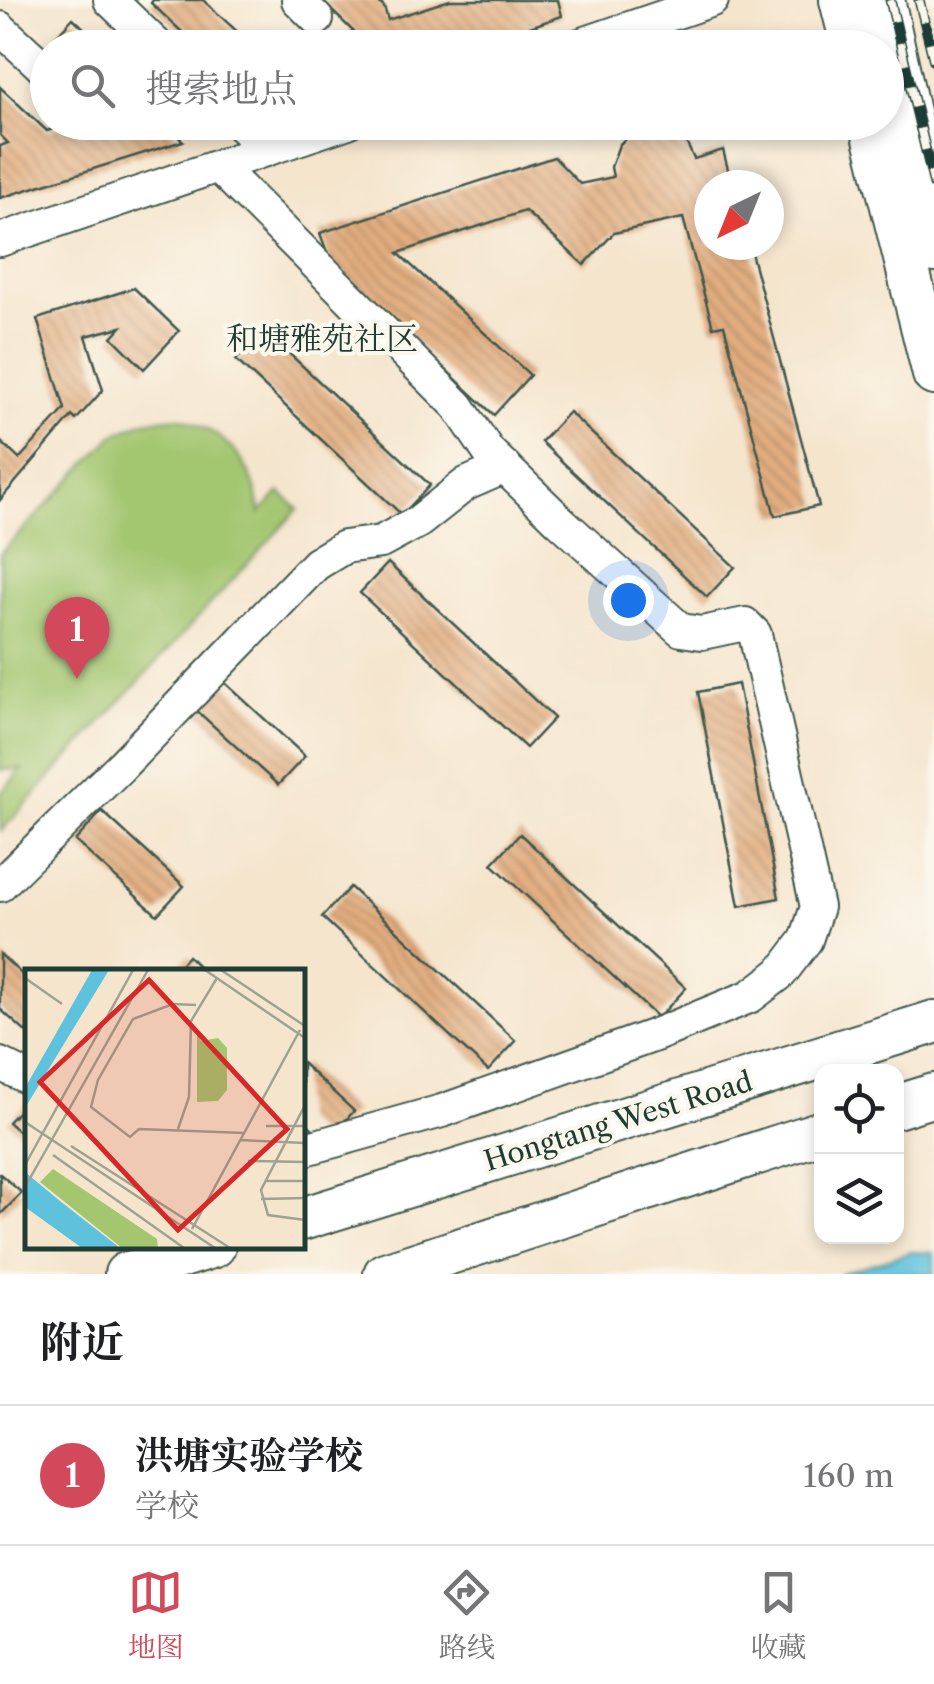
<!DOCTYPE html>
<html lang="zh">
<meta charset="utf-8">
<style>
:root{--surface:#fff;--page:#f6f6f6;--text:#202124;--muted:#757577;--line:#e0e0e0;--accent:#d1495b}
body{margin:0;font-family:"Libre Caslon Text","Noto Serif SC",serif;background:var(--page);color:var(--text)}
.controls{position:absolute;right:30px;bottom:30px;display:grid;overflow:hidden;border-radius:20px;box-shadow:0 5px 15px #0003}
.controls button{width:90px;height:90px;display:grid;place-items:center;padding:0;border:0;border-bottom:2px solid var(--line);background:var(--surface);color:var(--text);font:50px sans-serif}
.compass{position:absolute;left:694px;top:170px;width:90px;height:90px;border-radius:50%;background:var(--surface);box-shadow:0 5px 15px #0003;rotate:223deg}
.you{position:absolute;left:628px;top:600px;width:35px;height:35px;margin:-25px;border:8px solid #fff;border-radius:50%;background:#1a73e8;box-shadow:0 0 0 15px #1a73e833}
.badge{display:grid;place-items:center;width:65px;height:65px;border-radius:50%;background:var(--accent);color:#fff;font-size:32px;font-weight:700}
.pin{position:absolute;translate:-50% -82px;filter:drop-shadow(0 2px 5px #0008)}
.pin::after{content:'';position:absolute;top:52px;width:35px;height:30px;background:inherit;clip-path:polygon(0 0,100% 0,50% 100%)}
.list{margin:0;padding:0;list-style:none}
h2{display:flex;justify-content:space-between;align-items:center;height:130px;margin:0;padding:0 40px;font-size:42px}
h2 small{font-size:32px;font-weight:400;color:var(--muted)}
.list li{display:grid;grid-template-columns:65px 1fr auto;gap:30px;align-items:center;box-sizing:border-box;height:140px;padding:0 40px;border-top:2px solid var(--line)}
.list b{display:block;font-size:38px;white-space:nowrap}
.list p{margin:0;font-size:32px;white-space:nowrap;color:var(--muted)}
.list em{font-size:32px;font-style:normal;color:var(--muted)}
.icon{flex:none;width:55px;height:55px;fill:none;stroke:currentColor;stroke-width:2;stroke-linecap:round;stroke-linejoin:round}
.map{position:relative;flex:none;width:934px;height:1274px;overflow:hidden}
.search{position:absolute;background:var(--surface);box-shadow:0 5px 15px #0003;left:30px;right:30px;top:30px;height:110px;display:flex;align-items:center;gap:25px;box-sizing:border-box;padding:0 35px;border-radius:55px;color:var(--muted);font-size:38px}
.sheet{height:270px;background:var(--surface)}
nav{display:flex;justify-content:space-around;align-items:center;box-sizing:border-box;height:140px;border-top:2px solid var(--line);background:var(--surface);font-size:28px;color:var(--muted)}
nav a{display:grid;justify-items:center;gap:5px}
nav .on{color:var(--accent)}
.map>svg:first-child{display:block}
.park{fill:#a3c66f;stroke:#618252;stroke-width:2.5}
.water{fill:#5ec2dc;stroke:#3e8088;stroke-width:2.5}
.building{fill:url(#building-back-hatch)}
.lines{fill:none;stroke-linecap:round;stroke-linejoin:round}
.minor-casing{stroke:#3f564b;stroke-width:36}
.major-casing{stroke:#3f564b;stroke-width:46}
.highway-casing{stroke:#3f564b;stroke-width:54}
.minor{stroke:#fff;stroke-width:32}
.major{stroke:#fff;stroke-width:42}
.highway{stroke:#fff;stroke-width:50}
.rail-casing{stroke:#1f3d34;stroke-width:11}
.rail{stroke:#fbf7ec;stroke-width:8;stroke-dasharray:22;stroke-linecap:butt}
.labels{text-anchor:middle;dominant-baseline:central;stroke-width:8;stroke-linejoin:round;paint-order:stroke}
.street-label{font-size:28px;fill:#1f3d34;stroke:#fbf7ec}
.quarter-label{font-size:32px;fill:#1f3d34;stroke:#fbf7ec}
.inset-road{fill:none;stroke:#9fa290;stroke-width:2.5}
.view{fill:#d62828;fill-opacity:0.15;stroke:#d62828;stroke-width:5}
.inset-edge{fill:none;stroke:#1f3d34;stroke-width:5}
</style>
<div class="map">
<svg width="934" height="1274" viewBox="0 0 934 1274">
<defs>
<pattern id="building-back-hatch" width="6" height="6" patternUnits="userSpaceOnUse" patternTransform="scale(2.5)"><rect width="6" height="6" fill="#e2ad7f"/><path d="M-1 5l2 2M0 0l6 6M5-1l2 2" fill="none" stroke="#b78e69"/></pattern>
</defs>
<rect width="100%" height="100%" fill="#fbf7ec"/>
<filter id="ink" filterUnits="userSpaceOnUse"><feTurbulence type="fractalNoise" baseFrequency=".01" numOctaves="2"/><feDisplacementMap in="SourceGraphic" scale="20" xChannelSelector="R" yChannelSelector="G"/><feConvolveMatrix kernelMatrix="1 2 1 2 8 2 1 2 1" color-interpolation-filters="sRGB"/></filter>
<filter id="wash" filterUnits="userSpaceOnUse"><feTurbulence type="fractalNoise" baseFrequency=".0048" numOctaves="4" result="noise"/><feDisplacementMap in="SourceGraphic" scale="40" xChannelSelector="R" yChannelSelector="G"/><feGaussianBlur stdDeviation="2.25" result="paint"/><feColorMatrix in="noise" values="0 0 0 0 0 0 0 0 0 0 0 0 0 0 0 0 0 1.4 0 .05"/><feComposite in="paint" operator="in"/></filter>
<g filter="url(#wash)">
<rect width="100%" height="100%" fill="#f5e5cd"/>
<path class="park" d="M 178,417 C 225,431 255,464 260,513 L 280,492 L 298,509 L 1,831 L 0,794 L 22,769 L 0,770 L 0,554 L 114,435 L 145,421 Z"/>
<path class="water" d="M 911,1252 L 934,1253 L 934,1274 L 839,1274 Z"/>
<g id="blocks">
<g class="building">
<path d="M 153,0 L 203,0 L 255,48 L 199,48 L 151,3 Z"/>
<path d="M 321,0 L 376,0 L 384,7 L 388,20 L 450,0 L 558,0 L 562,16 L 469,48 L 308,48 L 354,32 Z"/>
<path d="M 73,18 L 105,48 L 48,45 Z"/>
<path d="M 0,87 L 47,131 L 74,122 L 172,122 L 167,127 L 183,141 L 0,198 L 0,146 L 8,143 L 0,135 Z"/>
<path d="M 656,125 L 667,127 L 685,140 L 694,159 L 723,150 L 732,185 L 709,185 L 709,245 L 749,245 L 819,506 L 775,516 L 724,325 L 713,327 L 683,218 L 614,233 L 584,265 L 525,211 L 398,253 L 530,375 L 494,415 L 330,261 L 320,233 L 554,157 L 580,184 L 613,177 L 611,167 L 619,145 L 633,131 Z"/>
<path d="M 134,288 L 179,331 L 144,369 L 112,337 L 121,327 L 86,336 L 103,390 L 76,420 L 72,416 L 0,500 L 0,441 L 19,459 L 65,409 L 37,319 Z"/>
<path d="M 264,330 L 430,485 L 402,515 L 236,360 Z"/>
<path d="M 569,412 L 735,567 L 707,597 L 541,442 Z"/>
<path d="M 388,563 L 554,718 L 526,748 L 360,593 Z"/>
<path d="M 223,681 L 305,756 L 278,785 L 196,710 Z"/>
<path d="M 738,684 L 779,898 L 739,906 L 698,692 Z"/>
<path d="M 102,811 L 184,886 L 157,915 L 75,841 Z"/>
<path d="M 520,834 L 686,988 L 658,1018 L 492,864 Z"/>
<path d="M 350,887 L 516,1041 L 488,1071 L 322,917 Z"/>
<path d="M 0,954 L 28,980 L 28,1034 L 0,1009 Z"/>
<path d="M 188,956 L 204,972 L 174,972 Z"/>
<path d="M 302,1063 L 354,1111 L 326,1141 L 302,1119 Z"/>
<path d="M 28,1101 L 28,1140 L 8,1122 Z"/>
<path d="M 0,1174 L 22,1193 L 0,1215 Z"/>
</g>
</g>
</g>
<g filter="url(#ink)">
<use href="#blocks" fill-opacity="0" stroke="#3f564b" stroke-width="2.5"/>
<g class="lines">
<defs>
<g id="minor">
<path d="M 110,0 L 160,48"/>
<path d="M 298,0 L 317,19"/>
<path d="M 0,28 L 48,72"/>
<path d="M 571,48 L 712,0"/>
<path d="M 238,122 L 266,150"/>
<path d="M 218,166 L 458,406 L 488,451 L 559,520 L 681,630 L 702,633 L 745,624 L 755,634 L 817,907 L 806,940 L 781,973 L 751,996 L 658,1034 L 442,1111 L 302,1150"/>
<path d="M 0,240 L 348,122"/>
<path d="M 0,885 L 122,765 L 316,564 L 344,547 L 381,542 L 418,522 L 466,484 L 505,467"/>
<path d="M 0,1064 L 28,1078"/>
</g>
<g id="major">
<path d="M 841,0 L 853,48"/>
<path d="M 871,122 L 934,374"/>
<path d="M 896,1107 L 934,1095"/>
<path d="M 302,1219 L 934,1022"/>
<path d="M 126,1274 L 214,1246"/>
<path d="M 385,1274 L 822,1132"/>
</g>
<path id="highway" d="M 879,0 L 934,247"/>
</defs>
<use href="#minor" class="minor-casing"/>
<use href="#major" class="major-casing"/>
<use href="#highway" class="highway-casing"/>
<use href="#minor" class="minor"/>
<use href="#major" class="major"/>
<use href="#highway" class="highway"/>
<defs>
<g id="rail">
<path d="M 890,0 L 934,185"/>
<path d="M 919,0 L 934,61"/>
</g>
</defs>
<use href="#rail" class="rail-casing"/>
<use href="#rail" class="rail"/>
</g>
</g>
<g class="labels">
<g class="street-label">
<text transform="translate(618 1121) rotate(-17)">Hongtang West Road</text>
</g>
<g class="quarter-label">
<text x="322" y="338">和塘雅苑社区</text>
</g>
</g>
<g transform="translate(25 969)">
<rect width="280" height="280" fill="#f5e5cd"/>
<path d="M 172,63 L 176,72 L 193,69 L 202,79 L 202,121 L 193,132 L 172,133 ZM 28,200 L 132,270 L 133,279 L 97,279 L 15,213 Z" fill="#a3c66f"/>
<path d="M 67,1 L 84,1 L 0,139 L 0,119 ZM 0,203 L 35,232 L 95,279 L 57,279 L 0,238 Z" fill="#5ec2dc"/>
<path class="inset-road" d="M 180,1 L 280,69M 196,1 L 280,57M 0,9 L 37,35M 171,36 L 148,35 L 108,50 L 73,111 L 66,138 L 105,168 L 114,160 L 219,164M 280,136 L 236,221 L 243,246 L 280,251M 0,153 L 190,279M 241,157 L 280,157M 153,160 L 164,128 L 166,52 L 192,9M 215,171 L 280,174M 46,177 L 205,279M 28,186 L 159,279M 223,192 L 280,193M 0,196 L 108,1M 240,212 L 280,212M 0,218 L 123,1M 236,230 L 280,229M 167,260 L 275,61"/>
<path class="view" d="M 124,11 L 262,160 L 153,261 L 15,113 Z"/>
<rect width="280" height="280" class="inset-edge"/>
</g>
</svg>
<div class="controls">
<button><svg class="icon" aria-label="locate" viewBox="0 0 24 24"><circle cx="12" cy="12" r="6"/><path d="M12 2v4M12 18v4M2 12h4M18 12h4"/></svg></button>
<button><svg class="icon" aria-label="layers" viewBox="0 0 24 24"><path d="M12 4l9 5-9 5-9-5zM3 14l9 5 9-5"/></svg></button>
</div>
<svg class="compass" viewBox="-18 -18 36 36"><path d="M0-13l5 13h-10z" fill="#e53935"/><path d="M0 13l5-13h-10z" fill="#757577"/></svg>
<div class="you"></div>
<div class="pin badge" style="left:77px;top:679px">1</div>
<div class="search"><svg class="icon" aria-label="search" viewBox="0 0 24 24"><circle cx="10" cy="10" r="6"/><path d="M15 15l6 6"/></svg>搜索地点</div>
</div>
<section class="sheet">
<h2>附近<small></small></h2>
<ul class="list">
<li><span class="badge">1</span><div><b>洪塘实验学校</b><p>学校</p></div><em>160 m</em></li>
</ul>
</section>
<nav>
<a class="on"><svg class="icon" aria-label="map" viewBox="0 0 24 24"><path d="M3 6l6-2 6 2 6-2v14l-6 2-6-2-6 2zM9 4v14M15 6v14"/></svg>地图</a>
<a><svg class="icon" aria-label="directions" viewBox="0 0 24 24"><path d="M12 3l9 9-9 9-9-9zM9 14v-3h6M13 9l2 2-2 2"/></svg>路线</a>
<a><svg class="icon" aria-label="saved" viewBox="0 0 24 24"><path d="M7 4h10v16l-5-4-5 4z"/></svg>收藏</a>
</nav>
